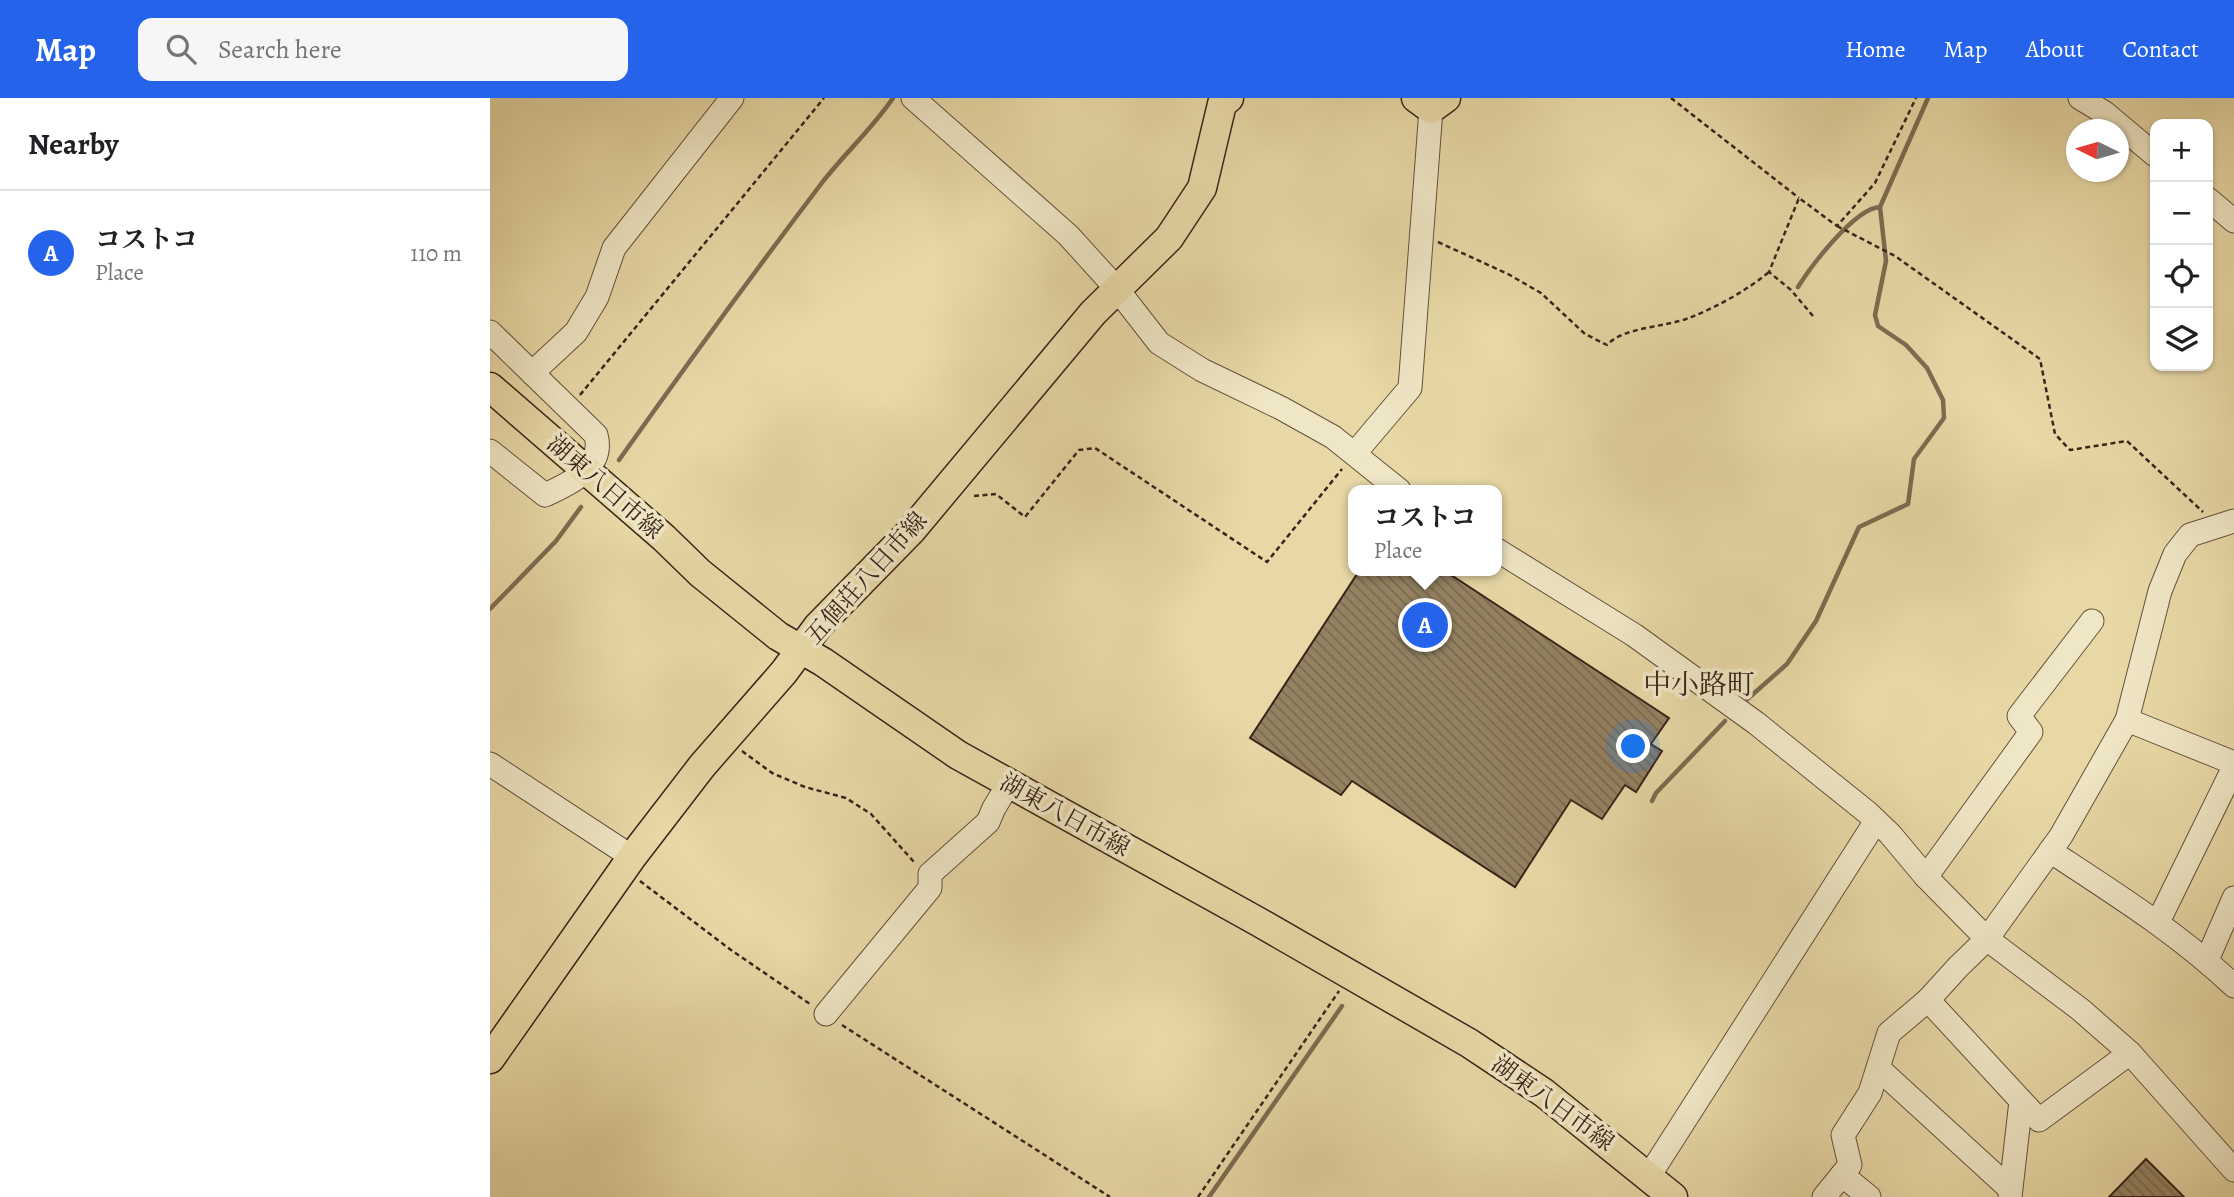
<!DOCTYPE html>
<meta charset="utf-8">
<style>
:root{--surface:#fff;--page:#f6f6f6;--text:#202124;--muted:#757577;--line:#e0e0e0;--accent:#2563eb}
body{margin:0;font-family:Alegreya,"Noto Serif JP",serif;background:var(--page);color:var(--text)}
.controls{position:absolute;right:21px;top:21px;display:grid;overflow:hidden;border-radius:14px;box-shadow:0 2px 5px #0004}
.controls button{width:63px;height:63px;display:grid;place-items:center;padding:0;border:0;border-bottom:2px solid var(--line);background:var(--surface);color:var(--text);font:35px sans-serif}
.compass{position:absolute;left:1576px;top:21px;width:63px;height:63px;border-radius:50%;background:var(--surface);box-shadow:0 2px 5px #0004;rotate:275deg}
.you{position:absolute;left:1144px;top:649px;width:24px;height:24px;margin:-18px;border:5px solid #fff;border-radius:50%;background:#1a73e8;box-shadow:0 0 0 10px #1a73e833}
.badge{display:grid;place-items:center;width:46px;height:46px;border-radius:50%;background:var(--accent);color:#fff;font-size:23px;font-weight:700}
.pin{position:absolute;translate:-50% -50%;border:4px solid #fff;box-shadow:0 2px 7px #0006}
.popup{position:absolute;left:858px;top:387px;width:154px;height:91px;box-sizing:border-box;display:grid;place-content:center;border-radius:14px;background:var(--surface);filter:drop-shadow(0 2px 5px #0005);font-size:23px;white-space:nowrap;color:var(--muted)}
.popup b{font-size:26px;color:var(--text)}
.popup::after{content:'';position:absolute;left:50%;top:100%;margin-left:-14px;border:14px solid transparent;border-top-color:var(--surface)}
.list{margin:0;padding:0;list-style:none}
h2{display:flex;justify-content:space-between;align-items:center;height:91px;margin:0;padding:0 28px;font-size:30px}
h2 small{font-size:23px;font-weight:400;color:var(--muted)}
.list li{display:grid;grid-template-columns:46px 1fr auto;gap:21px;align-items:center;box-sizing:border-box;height:126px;padding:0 28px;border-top:2px solid var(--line)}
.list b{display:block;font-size:26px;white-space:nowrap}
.list p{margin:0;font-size:23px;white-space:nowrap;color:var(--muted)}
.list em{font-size:23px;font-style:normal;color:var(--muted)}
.icon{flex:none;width:38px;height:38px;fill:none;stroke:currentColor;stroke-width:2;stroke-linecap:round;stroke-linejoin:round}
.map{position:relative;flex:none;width:1744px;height:1099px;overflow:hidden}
header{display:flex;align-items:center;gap:42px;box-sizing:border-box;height:98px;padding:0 35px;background:var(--accent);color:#fff}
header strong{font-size:33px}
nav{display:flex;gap:38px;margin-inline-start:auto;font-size:24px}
.search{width:490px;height:63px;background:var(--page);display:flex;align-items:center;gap:18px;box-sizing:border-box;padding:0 24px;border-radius:14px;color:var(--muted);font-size:26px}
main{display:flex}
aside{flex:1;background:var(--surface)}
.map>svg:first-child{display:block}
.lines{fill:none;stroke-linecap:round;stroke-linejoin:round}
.stream{stroke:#7e6b51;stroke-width:4.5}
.building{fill:url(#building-back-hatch);stroke:#3a2419;stroke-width:2}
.minor-casing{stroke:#65513c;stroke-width:25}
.major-casing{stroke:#3a2419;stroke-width:31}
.path{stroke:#3a2419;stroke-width:2.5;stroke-dasharray:5 3.5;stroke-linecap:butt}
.minor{stroke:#efe6c5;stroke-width:23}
.major{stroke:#e7d8a6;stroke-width:28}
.labels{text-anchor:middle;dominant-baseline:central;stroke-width:7;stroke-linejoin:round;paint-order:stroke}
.street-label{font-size:24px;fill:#3a2419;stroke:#efe6c5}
.quarter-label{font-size:28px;fill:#3a2419;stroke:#efe6c5}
</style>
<header>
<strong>Map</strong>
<div class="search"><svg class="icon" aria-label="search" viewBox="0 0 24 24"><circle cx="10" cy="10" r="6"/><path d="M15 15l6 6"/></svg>Search here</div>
<nav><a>Home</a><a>Map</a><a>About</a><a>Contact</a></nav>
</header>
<main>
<aside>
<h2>Nearby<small></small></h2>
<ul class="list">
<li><span class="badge">A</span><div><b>コストコ</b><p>Place</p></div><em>110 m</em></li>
</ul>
</aside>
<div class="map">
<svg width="1744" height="1099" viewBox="0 0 1744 1099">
<defs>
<pattern id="building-back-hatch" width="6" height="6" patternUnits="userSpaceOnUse" patternTransform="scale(1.75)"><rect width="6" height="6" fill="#948262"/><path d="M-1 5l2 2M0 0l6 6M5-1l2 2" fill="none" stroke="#7a6a50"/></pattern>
</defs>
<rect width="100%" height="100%" fill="#e7d8a6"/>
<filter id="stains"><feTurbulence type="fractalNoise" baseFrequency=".00286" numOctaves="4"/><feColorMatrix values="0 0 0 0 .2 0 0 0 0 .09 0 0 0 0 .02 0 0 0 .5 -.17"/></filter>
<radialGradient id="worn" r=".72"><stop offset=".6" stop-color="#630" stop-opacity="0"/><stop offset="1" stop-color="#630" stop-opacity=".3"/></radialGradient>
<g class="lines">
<g class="stream">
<path d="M 1308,189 C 1321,168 1365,110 1390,109"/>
<path d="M 129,362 C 195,269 262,177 331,86 C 354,56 382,31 403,0"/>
<path d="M 0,511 L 66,443 L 91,409"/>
<path d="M 1253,605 L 1297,566 L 1326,523 L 1369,429 L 1418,406 L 1424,361 L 1454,320 L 1453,302 L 1437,270 L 1416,247 L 1388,228 L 1385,217 L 1396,163 L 1390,109 L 1438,0"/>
<path d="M 1162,703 L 1166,695 L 1235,623"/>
<path d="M 719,1099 L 852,908"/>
</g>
</g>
<g class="building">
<path d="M 869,473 L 955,473 L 1179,620 L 1161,646 L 1172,653 L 1146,694 L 1135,687 L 1112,721 L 1081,702 L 1025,789 L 862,683 L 851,697 L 760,640 Z"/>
<path d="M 1656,1061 L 1694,1099 L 1619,1099 Z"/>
</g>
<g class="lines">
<defs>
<g id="minor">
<path d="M 423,0 L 578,137 L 627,191 L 669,245 L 712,272 L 791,310 L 843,339 L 909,392"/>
<path d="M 1590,0 L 1615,15 L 1665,57"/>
<path d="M 1718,101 L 1744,123"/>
<path d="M 0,234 L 106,337 C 115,370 79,386 55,397 L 0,353"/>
<path d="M 42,275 L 86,234 L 107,199 L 124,150 L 242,0"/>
<path d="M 865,355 L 920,290 L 941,11"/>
<path d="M 1007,452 L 1144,537 L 1266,625 L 1378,715 L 1400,736 L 1436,779 L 1497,841 L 1591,912 L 1640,955 L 1744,1072"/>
<path d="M 1637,622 L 1744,665"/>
<path d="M 0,666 L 142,759"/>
<path d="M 1560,753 C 1624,795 1688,835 1744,888"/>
<path d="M 1436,779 L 1541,634 L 1529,618 L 1602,523"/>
<path d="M 1668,824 L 1744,669"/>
<path d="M 1717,862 L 1744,800"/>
<path d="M 1438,902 L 1549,1022 L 1640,955"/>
<path d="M 336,916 L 440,790 L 440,776 L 498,724 L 504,710 L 518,687"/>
<path d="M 1388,970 L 1519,1090"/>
<path d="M 1352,1077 L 1379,1099"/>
<path d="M 1159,1078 L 1386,723"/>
<path d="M 1334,1099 L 1360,1067 L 1353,1037 L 1380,995 L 1399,935 L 1438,902 L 1468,869 L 1497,841 L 1571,738 L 1637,622 L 1670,493 L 1685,456 L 1700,437 L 1744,423"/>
<path d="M 1520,1099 L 1531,1003"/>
</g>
<g id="major">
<path d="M 926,0 L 941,11 L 956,0"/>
<path d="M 0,289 L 174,440 L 210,475 L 288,538 L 333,564 L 468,657 L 767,823 L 979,945 L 1054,995 L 1183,1099"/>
<path d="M 0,961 L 142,759 L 212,668 L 294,574 L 328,528 L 421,433 L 603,215 L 679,140 L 712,90 L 732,6 L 739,0"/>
</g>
</defs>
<use href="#minor" class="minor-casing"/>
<use href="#major" class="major-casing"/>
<g class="path">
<path d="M 1181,0 L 1309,100"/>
<path d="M 1347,128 L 1405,158 L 1550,261 L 1565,336 L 1580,352 L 1637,343 L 1713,414"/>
<path d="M 948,144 L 1018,176 L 1051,195 L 1095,236 L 1117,247 C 1133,229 1176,229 1199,220 C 1227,209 1256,193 1279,174"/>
<path d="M 1323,218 L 1301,192 L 1279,174 L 1309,100 L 1347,128 L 1385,85 L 1426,0"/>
<path d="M 90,297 L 334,0"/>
<path d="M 484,398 L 506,396 L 535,419 L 589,352 L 605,350 L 777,464 L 852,371"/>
<path d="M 252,653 L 282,675 L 315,689 L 356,700 L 381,716 L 424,764"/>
<path d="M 150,783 L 241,852 L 320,906"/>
<path d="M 352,927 L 620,1099"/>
<path d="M 708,1099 L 849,893"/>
</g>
<use href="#minor" class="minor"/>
<use href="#major" class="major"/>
</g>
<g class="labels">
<g class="street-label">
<text transform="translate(115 389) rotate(41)">湖東八日市線</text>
<text transform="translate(376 480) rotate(-48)">五個荘八日市線</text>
<text transform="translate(575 717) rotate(29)">湖東八日市線</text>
<text transform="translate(1063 1005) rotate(36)">湖東八日市線</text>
</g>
<g class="quarter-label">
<text x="1209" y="587">中小路町</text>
</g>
</g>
<rect width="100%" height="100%" filter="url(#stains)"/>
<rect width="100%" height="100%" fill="url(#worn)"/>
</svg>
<div class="controls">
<button>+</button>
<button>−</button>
<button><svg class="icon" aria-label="locate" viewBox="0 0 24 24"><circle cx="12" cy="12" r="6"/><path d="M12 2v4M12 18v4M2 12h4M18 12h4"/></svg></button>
<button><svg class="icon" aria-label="layers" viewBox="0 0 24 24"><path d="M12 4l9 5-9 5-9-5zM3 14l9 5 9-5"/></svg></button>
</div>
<svg class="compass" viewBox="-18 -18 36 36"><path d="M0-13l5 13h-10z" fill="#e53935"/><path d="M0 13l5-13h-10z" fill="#757577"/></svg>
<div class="you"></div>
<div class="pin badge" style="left:935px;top:527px">A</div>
<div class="popup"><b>コストコ</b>Place</div>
</div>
</main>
